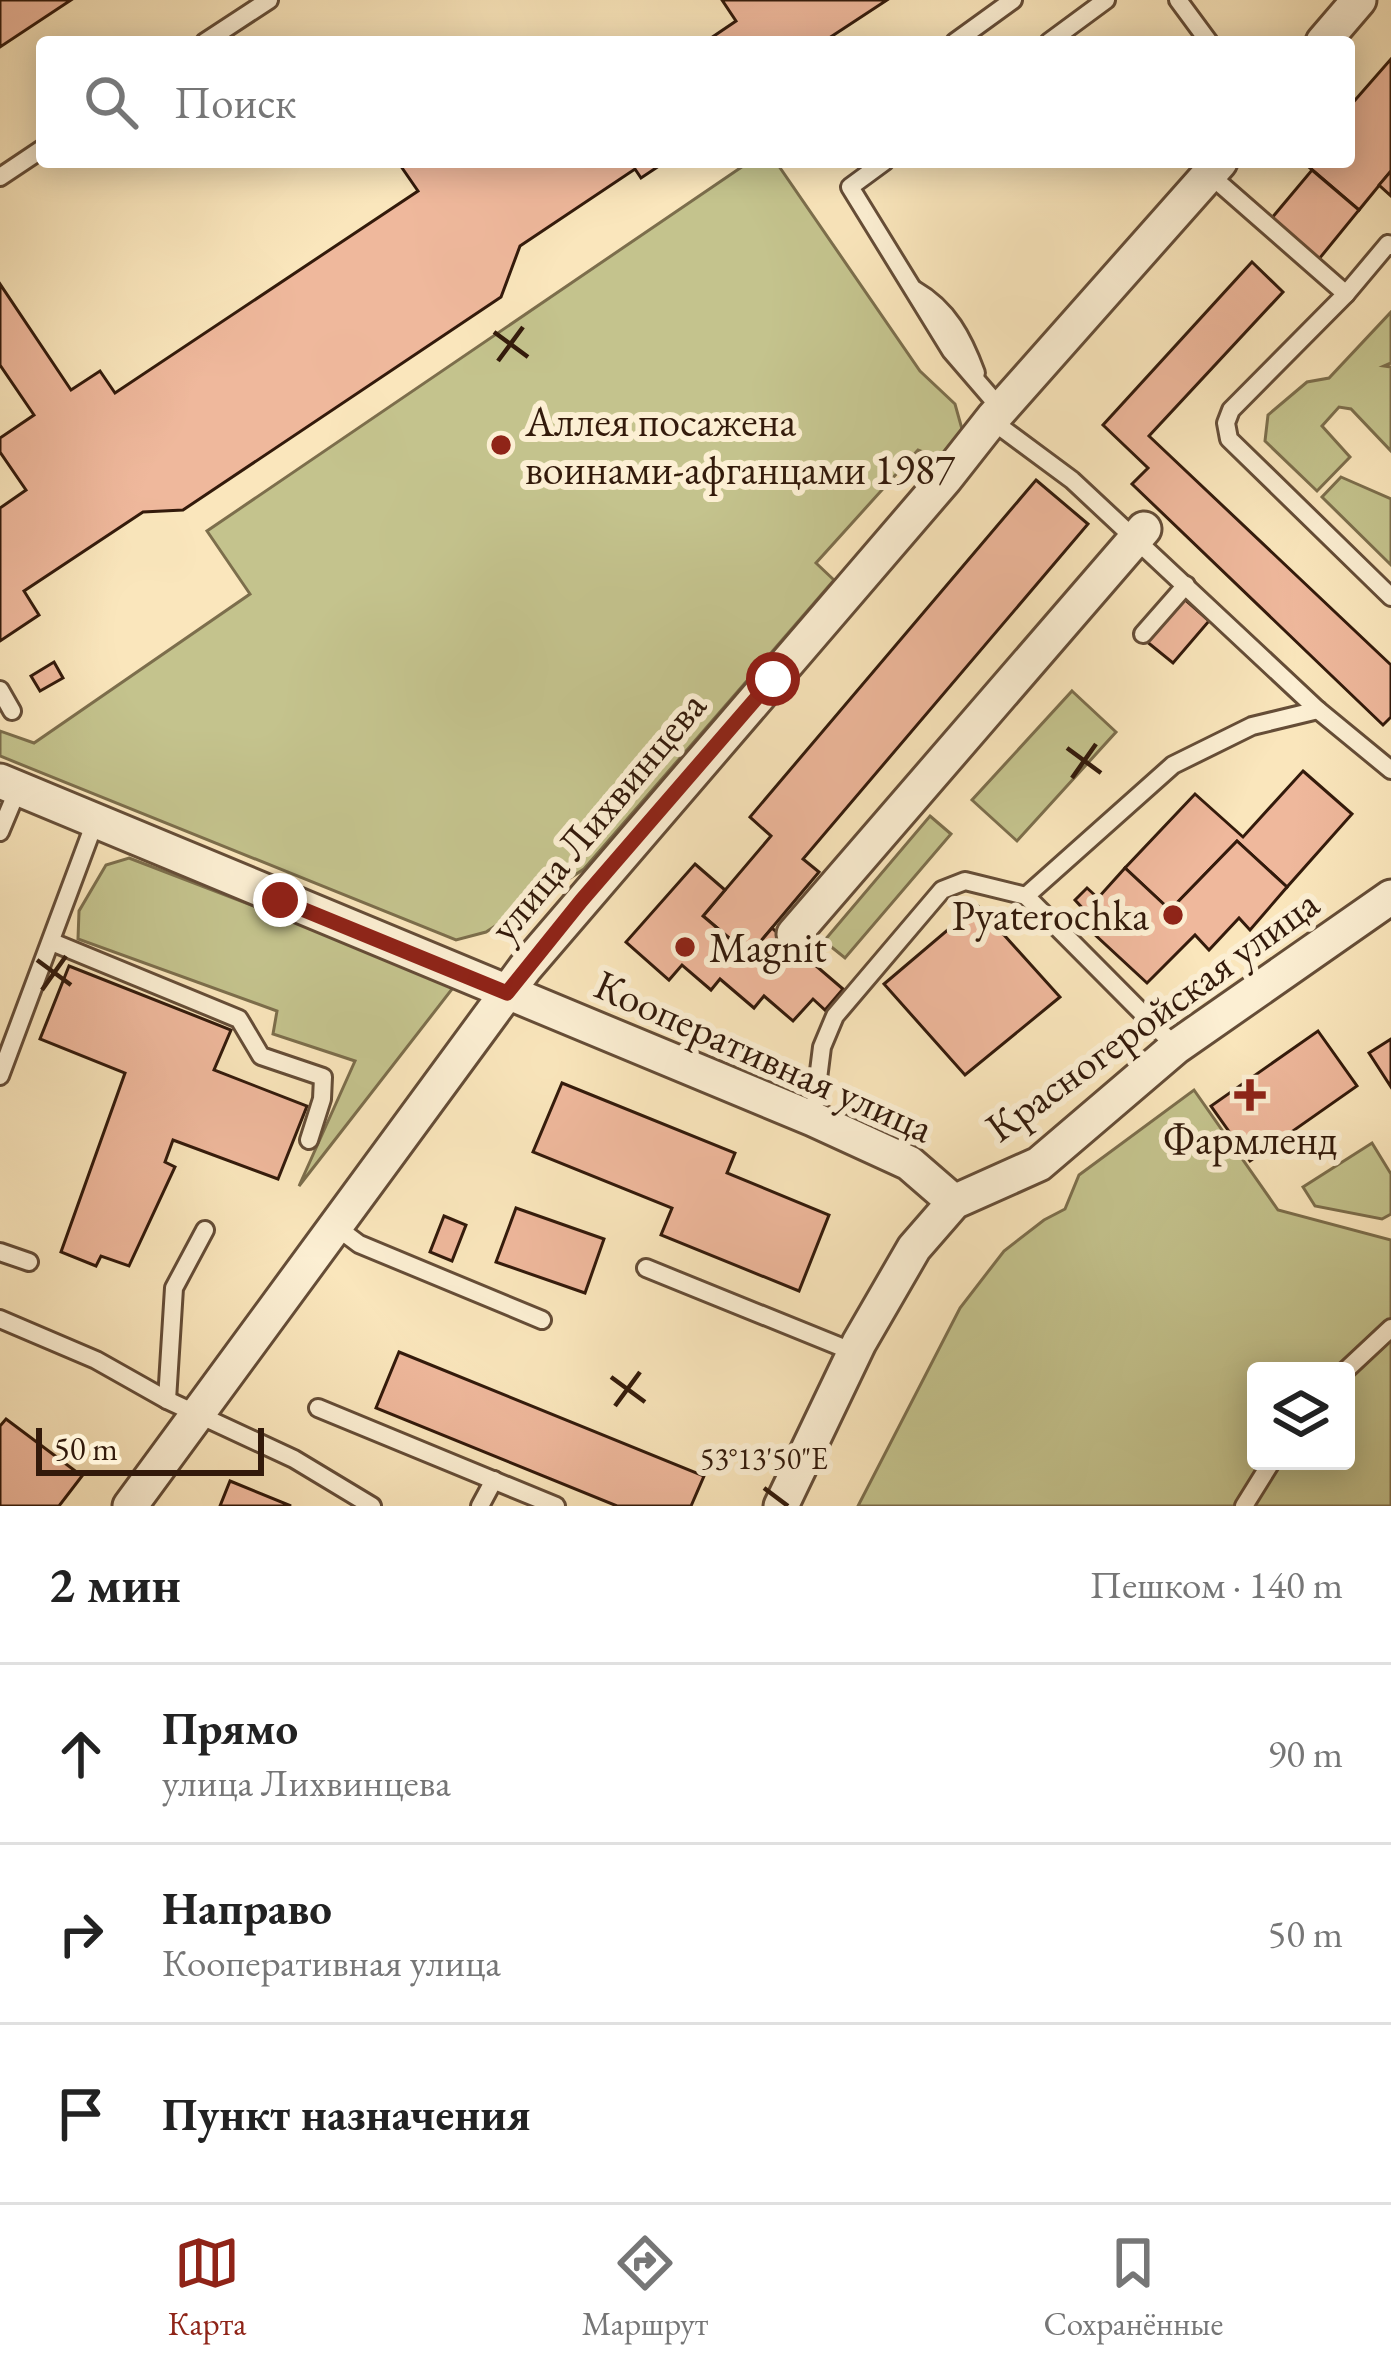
<!DOCTYPE html>
<html lang="ru">
<meta charset="utf-8">
<style>
:root{--surface:#fff;--page:#f6f6f6;--text:#222;--muted:#767676;--line:#e0e0e0;--accent:#8f2418}
body{margin:0;font-family:"EB Garamond",serif;background:var(--page);color:var(--text)}
.controls{position:absolute;right:36px;bottom:36px;display:grid;overflow:hidden;border-radius:12px;box-shadow:0 6px 30px #0003}
.controls button{width:108px;height:108px;display:grid;place-items:center;padding:0;border:0;border-bottom:3px solid var(--line);background:var(--surface);color:var(--text);font:60px sans-serif}
.scale{position:absolute;left:36px;bottom:30px;width:228px;box-sizing:border-box;padding-left:12px;border:6px solid #331a0b;border-top:0;font-size:33px;line-height:42px;white-space:nowrap;color:#331a0b;-webkit-text-stroke:9px #fcefd3;paint-order:stroke}
.stop{position:absolute;width:36px;height:36px;margin:-27px;border:9px solid #8f2418;border-radius:50%;background:#fff}
.stop.end{background:#8f2418;border-color:#fff;box-shadow:0 3px 12px #0008}
.list{margin:0;padding:0;list-style:none}
h2{display:flex;justify-content:space-between;align-items:center;height:156px;margin:0;padding:0 48px;font-size:51px}
h2 small{font-size:39px;font-weight:400;color:var(--muted)}
.list li{display:grid;grid-template-columns:78px 1fr auto;gap:36px;align-items:center;box-sizing:border-box;height:180px;padding:0 48px;border-top:3px solid var(--line)}
.list b{display:block;font-size:45px;white-space:nowrap}
.list p{margin:0;font-size:39px;white-space:nowrap;color:var(--muted)}
.list em{font-size:39px;font-style:normal;color:var(--muted)}
.icon{flex:none;width:66px;height:66px;fill:none;stroke:currentColor;stroke-width:2;stroke-linecap:round;stroke-linejoin:round}
.map{position:relative;flex:none;width:1391px;height:1506px;overflow:hidden}
.search{position:absolute;background:var(--surface);box-shadow:0 6px 30px #0003;left:36px;right:36px;top:36px;height:132px;display:flex;align-items:center;gap:30px;box-sizing:border-box;padding:0 42px;border-radius:12px;color:var(--muted);font-size:45px}
.sheet{height:696px;background:var(--surface)}
nav{display:flex;justify-content:space-around;align-items:center;box-sizing:border-box;height:168px;border-top:3px solid var(--line);background:var(--surface);font-size:33px;color:var(--muted)}
nav a{display:grid;justify-items:center;gap:6px}
nav .on{color:var(--accent)}
.map>svg:first-child{display:block}
.green{fill:#c4c38d;stroke:#7c6e4c;stroke-width:3;fill-rule:evenodd}
.building{fill:#efb89c;stroke:#331a0b;stroke-width:3}
.lines{fill:none;stroke-linecap:round;stroke-linejoin:round}
.lane-casing{stroke:#654d37;stroke-width:22}
.street-casing{stroke:#654d37;stroke-width:39}
.lane{stroke:#fcefd3;stroke-width:16}
.street{stroke:#fcefd3;stroke-width:33}
.route{stroke:#8f2418;stroke-width:15}
.ticks{fill:none;stroke:#331a0b;stroke-width:4.5}
.poi-dot{fill:#8f2418;stroke:#fcefd3;stroke-width:4.5}
.labels{text-anchor:middle;dominant-baseline:central;stroke-width:12;stroke-linejoin:round;paint-order:stroke}
.poi-label{font-size:42px;fill:#331a0b;stroke:#fcefd3;text-anchor:start}
.street-label{font-size:42px;fill:#331a0b;stroke:#fcefd3}
.ticks-label{font-size:30px;text-anchor:middle;fill:#331a0b;stroke:#fcefd3;stroke-width:12;stroke-linejoin:round;paint-order:stroke}
</style>
<div class="map">
<svg width="1391" height="1506" viewBox="0 0 1391 1506">
<rect width="100%" height="100%" fill="#fae6bc"/>
<filter id="stains"><feTurbulence type="fractalNoise" baseFrequency=".00167" numOctaves="4"/><feColorMatrix values="0 0 0 0 .2 0 0 0 0 .09 0 0 0 0 .02 0 0 0 .5 -.17"/></filter>
<radialGradient id="worn" r=".72"><stop offset=".6" stop-color="#630" stop-opacity="0"/><stop offset="1" stop-color="#630" stop-opacity=".3"/></radialGradient>
<g class="green">
<path d="M 749,162 L 776,162 L 920,371 L 955,404 L 962,429 L 941,459 L 918,450 L 816,563 L 834,580 L 584,869 L 486,932 L 456,940 L 0,756 L 0,731 L 34,743 L 250,594 L 207,531 Z"/>
<path d="M 1391,312 L 1391,363 L 1384,366 L 1391,367 L 1391,451 L 1351,409 L 1339,407 L 1322,426 L 1350,457 L 1317,491 L 1265,441 L 1268,415 L 1307,382 L 1329,378 Z"/>
<path d="M 1341,477 L 1391,499 L 1391,565 L 1322,497 Z"/>
<path d="M 1072,691 L 1116,732 L 1017,841 L 972,800 Z"/>
<path d="M 930,816 L 951,834 L 845,958 L 824,941 Z"/>
<path d="M 129,858 L 456,984 L 299,1186 L 355,1061 L 273,1034 L 277,1011 L 78,939 L 79,911 L 106,865 Z"/>
<path d="M 1194,1090 L 1278,1210 L 1391,1240 L 1391,1506 L 858,1506 L 960,1308 L 1004,1251 L 1044,1220 L 1065,1209 L 1079,1175 ZM 1256,1371 L 1346,1371 L 1346,1461 L 1256,1461 Z"/>
<path d="M 1372,1143 L 1391,1174 L 1391,1214 L 1382,1219 L 1315,1206 L 1303,1187 Z"/>
</g>
<g class="building">
<path d="M 0,0 L 71,0 L 0,47 Z"/>
<path d="M 722,0 L 887,0 L 823,42 L 705,42 L 736,21 Z"/>
<path d="M 1391,59 L 1391,171 L 1359,210 L 1303,162 L 1349,162 L 1349,107 Z"/>
<path d="M 398,162 L 665,162 L 641,178 L 635,169 L 520,246 L 501,297 L 183,510 L 143,512 L 24,591 L 39,615 L 0,641 L 0,508 L 26,490 L 0,452 L 0,438 L 34,415 L 0,365 L 0,284 L 71,390 L 100,371 L 115,393 L 418,191 Z"/>
<path d="M 1312,170 L 1359,210 L 1319,259 L 1271,219 Z"/>
<path d="M 1391,171 L 1391,196 L 1379,185 Z"/>
<path d="M 1252,262 L 1283,292 L 1149,436 L 1391,665 L 1391,717 L 1383,725 L 1132,484 L 1148,468 L 1103,425 Z"/>
<path d="M 1036,480 L 1088,524 L 803,859 L 819,872 L 749,955 L 703,916 L 771,836 L 750,817 Z"/>
<path d="M 1183,598 L 1209,621 L 1173,663 L 1146,641 Z"/>
<path d="M 54,662 L 63,678 L 40,691 L 31,676 Z"/>
<path d="M 1303,771 L 1352,814 L 1287,887 L 1237,841 L 1170,910 L 1125,868 L 1195,794 L 1243,837 Z"/>
<path d="M 1237,841 L 1287,887 L 1250,930 L 1239,918 L 1209,950 L 1195,935 L 1147,983 L 1078,919 L 1086,912 L 1075,900 L 1087,888 L 1098,898 L 1125,868 L 1170,910 Z"/>
<path d="M 695,864 L 725,890 L 703,916 L 749,955 L 772,928 L 843,989 L 825,1010 L 813,999 L 793,1021 L 764,996 L 754,1008 L 720,979 L 711,990 L 682,965 L 669,980 L 626,942 Z"/>
<path d="M 977,905 L 1060,997 L 965,1075 L 884,984 Z"/>
<path d="M 69,966 L 231,1030 L 214,1070 L 307,1106 L 278,1179 L 173,1140 L 165,1162 L 175,1167 L 129,1266 L 101,1256 L 96,1266 L 61,1252 L 125,1073 L 40,1039 Z"/>
<path d="M 1318,1031 L 1357,1086 L 1250,1161 L 1211,1106 Z"/>
<path d="M 1391,1039 L 1391,1087 L 1369,1053 Z"/>
<path d="M 562,1083 L 735,1153 L 727,1173 L 829,1215 L 799,1291 L 661,1235 L 672,1208 L 533,1152 Z"/>
<path d="M 516,1208 L 604,1239 L 585,1293 L 496,1262 Z"/>
<path d="M 444,1216 L 466,1225 L 452,1261 L 430,1252 Z"/>
<path d="M 399,1352 L 704,1476 L 691,1506 L 617,1506 L 376,1408 Z"/>
<path d="M 6,1419 L 82,1476 L 59,1506 L 0,1506 L 0,1426 Z"/>
<path d="M 230,1481 L 291,1506 L 220,1506 Z"/>
</g>
<g class="lines">
<defs>
<g id="lane">
<path d="M 1178,0 L 1209,42"/>
<path d="M 205,42 L 269,0"/>
<path d="M 955,42 L 1013,0"/>
<path d="M 1049,42 L 1106,0"/>
<path d="M 884,162 L 850,187 L 951,351 L 1001,409"/>
<path d="M 1209,174 L 1346,294 L 1231,410 L 1226,423 L 1229,439 L 1391,597"/>
<path d="M 0,177 L 42,149"/>
<path d="M 915,290 C 948,309 963,338 976,373"/>
<path d="M 1346,294 L 1388,244 L 1391,246"/>
<path d="M 991,420 L 1072,480 L 1318,710 L 1391,770"/>
<path d="M 1143,634 L 1186,585"/>
<path d="M 0,690 L 12,711"/>
<path d="M 0,832 L 18,789"/>
<path d="M 52,942 L 239,1019 L 261,1056 L 323,1077 L 322,1099 L 309,1140"/>
<path d="M 1176,1047 L 1026,896 L 1173,765 L 1252,726 L 1318,710"/>
<path d="M 0,1076 L 95,822"/>
<path d="M 813,1119 L 822,1047 L 835,1016 L 942,890 L 965,881 L 1026,896"/>
<path d="M 335,1226 L 359,1244 L 542,1320"/>
<path d="M 0,1252 L 29,1262"/>
<path d="M 646,1268 L 856,1353"/>
<path d="M 0,1319 L 96,1360 L 167,1400 L 294,1459 L 372,1506"/>
<path d="M 1345,1371 L 1391,1328"/>
<path d="M 167,1400 L 174,1288 L 205,1230"/>
<path d="M 318,1408 L 556,1506"/>
<path d="M 480,1506 L 494,1480"/>
<path d="M 1244,1506 L 1272,1461"/>
</g>
<g id="street">
<path d="M 1323,42 L 1359,0"/>
<path d="M 0,781 L 813,1119 L 909,1163 L 954,1202"/>
<path d="M 794,934 L 1144,529"/>
<path d="M 130,1506 L 525,968 L 945,479 L 993,418 L 1220,162"/>
<path d="M 781,1506 L 859,1343 L 914,1248 L 954,1202 L 1039,1164 L 1176,1047 L 1391,897"/>
</g>
</defs>
<use href="#lane" class="lane-casing"/>
<use href="#street" class="street-casing"/>
<use href="#lane" class="lane"/>
<use href="#street" class="street"/>
</g>
<g class="lines">
<path class="route" d="M 280,900 L 507,993 L 581,901 L 773,679"/>
</g>
<path class="ticks" d="M 494,332 L 528,357M 498,361 L 523,327M 1067,748 L 1101,773M 1072,778 L 1096,744M 37,960 L 71,985M 42,990 L 66,956M 611,1377 L 645,1402M 615,1406 L 640,1372M 764,1488 L 788,1506"/>
<g class="poi-dot">
<circle cx="501" cy="445" r="12"/>
<circle cx="1173" cy="915" r="12"/>
<circle cx="685" cy="947" r="12"/>
<path d="M1244 1077h12v12h12v12h-12v12h-12v-12h-12v-12h12z"/>
</g>
<g class="labels">
<g class="poi-label">
<text x="525" y="421">Аллея посажена<tspan x="525" dy="48">воинами-афганцами 1987</tspan></text>
<text x="1149" y="915" text-anchor="end">Pyaterochka</text>
<text x="709" y="947">Magnit</text>
<text x="1250" y="1139" text-anchor="middle">Фармленд</text>
</g>
<g class="street-label">
<text transform="translate(597 816) rotate(-50)">улица Лихвинцева</text>
<text transform="translate(1152 1015) rotate(-36)">Красногеройская улица</text>
<text transform="translate(764 1056) rotate(24)">Кооперативная улица</text>
</g>
</g>
<g class="ticks-label">
<text x="764" y="1469">53°13'50"E</text>
</g>
<rect width="100%" height="100%" filter="url(#stains)"/>
<rect width="100%" height="100%" fill="url(#worn)"/>
</svg>
<div class="controls">
<button><svg class="icon" aria-label="layers" viewBox="0 0 24 24"><path d="M12 4l9 5-9 5-9-5zM3 14l9 5 9-5"/></svg></button>
</div>
<div class="scale">50 m</div>
<div class="stop" style="left:773px;top:679px"></div>
<div class="stop end" style="left:280px;top:900px"></div>
<div class="search"><svg class="icon" aria-label="search" viewBox="0 0 24 24"><circle cx="10" cy="10" r="6"/><path d="M15 15l6 6"/></svg>Поиск</div>
</div>
<section class="sheet">
<h2>2 мин<small>Пешком · 140 m</small></h2>
<ul class="list">
<li><svg class="icon" aria-label="ahead" viewBox="0 0 24 24"><path d="M12 20V5M6 11l6-6 6 6"/></svg><div><b>Прямо</b><p>улица Лихвинцева</p></div><em>90 m</em></li>
<li><svg class="icon" aria-label="right" viewBox="0 0 24 24"><path d="M7 20v-9h11M14 6l5 5-5 5"/></svg><div><b>Направо</b><p>Кооперативная улица</p></div><em>50 m</em></li>
<li><svg class="icon" aria-label="arrive" viewBox="0 0 24 24"><path d="M6 21V4h12l-3 4 3 4H6"/></svg><div><b>Пункт назначения</b></div></li>
</ul>
</section>
<nav>
<a class="on"><svg class="icon" aria-label="map" viewBox="0 0 24 24"><path d="M3 6l6-2 6 2 6-2v14l-6 2-6-2-6 2zM9 4v14M15 6v14"/></svg>Карта</a>
<a><svg class="icon" aria-label="directions" viewBox="0 0 24 24"><path d="M12 3l9 9-9 9-9-9zM9 14v-3h6M13 9l2 2-2 2"/></svg>Маршрут</a>
<a><svg class="icon" aria-label="saved" viewBox="0 0 24 24"><path d="M7 4h10v16l-5-4-5 4z"/></svg>Сохранённые</a>
</nav>
